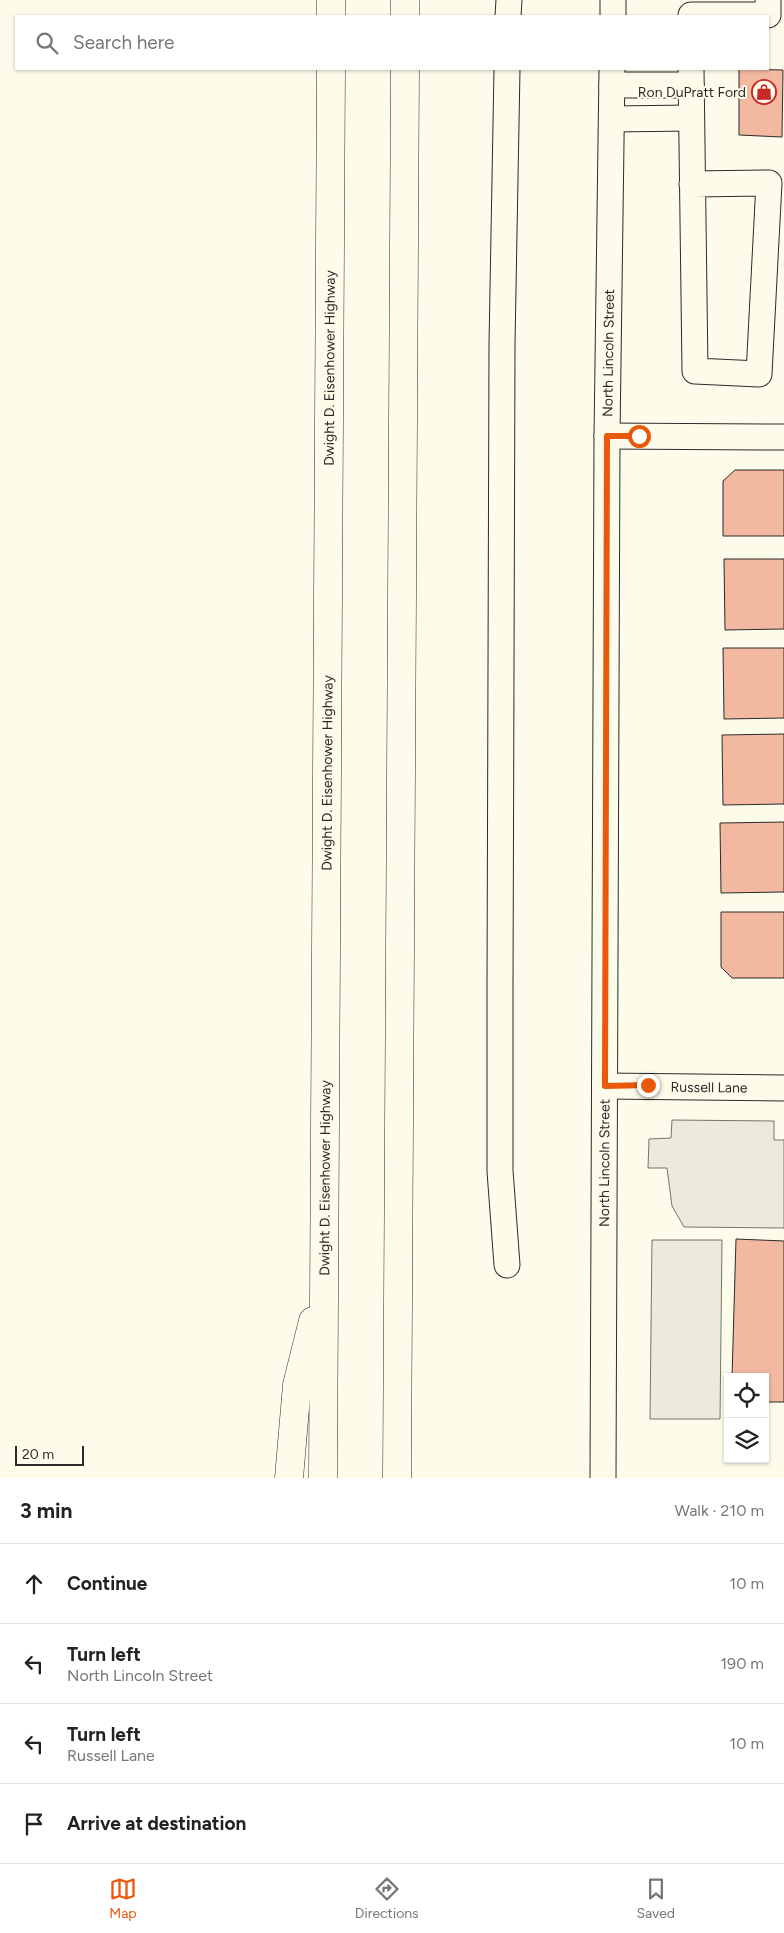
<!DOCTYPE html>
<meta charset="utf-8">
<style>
:root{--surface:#fff;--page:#f2f2f2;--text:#222;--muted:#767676;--line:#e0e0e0;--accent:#ea580c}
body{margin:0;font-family:Figtree,sans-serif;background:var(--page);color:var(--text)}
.controls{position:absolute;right:15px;bottom:15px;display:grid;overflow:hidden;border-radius:0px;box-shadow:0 1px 4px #0004}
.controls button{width:45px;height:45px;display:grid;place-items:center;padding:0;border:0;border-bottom:1px solid var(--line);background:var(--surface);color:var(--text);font:25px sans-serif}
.scale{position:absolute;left:15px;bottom:12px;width:69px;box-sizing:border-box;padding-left:5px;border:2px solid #2b2b2b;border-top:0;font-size:14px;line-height:18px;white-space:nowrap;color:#2b2b2b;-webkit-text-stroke:4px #fdfbea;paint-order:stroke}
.stop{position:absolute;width:15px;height:15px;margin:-11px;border:4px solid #ea580c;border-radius:50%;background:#fff}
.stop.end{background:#ea580c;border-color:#fff;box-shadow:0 1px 5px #0008}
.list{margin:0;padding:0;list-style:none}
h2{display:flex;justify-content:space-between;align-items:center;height:65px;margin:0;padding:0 20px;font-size:21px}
h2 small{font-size:16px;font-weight:400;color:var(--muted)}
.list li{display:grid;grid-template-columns:32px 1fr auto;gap:15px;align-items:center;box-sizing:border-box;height:80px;padding:0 20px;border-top:1px solid var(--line)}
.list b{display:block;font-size:19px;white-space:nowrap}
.list p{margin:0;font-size:16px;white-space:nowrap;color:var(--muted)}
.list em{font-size:16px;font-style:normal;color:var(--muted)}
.icon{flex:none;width:28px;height:28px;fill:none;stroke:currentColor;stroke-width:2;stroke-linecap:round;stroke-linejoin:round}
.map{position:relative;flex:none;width:784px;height:1478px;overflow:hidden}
.search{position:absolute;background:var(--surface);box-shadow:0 1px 4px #0004;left:15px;right:15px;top:15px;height:55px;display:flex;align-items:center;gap:12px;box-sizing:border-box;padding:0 18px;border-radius:0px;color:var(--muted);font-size:19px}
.sheet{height:385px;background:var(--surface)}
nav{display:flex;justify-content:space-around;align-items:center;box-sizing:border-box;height:70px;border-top:1px solid var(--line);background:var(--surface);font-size:14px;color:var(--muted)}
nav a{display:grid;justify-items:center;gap:2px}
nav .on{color:var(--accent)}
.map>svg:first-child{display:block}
.green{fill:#ecebdb;stroke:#74746e}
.parking{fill:#eceadb;stroke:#74746e}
.building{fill:#f2b8a0;stroke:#2b2b2b}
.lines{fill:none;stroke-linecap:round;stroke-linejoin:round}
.minor-casing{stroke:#2b2b2b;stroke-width:27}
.highway-casing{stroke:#2b2b2b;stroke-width:29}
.minor{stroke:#fdfbea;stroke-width:25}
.highway{stroke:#fdfbea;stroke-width:28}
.route{stroke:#ea580c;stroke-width:6}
.labels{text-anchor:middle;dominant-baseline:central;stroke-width:4;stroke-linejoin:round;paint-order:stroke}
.poi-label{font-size:14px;fill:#2b2b2b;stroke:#fdfbea;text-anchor:end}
.street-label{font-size:14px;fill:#2b2b2b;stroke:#fdfbea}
</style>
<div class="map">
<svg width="784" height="1478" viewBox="0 0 784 1478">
<rect width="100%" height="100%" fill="#fdfbea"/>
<path class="green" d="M 652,1240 L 722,1240 L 720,1419 L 650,1419 Z"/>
<path class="parking" d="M 672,1120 L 774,1121 L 774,1140 L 784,1140 L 784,1228 L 684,1227 L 672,1206 L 667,1168 L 648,1168 L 649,1139 L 671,1138 Z"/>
<g class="building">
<path d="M 739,69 L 783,70 L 782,137 L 739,135 Z"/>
<path d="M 735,470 L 784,470 L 784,536 L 723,536 L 723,481 Z"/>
<path d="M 724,559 L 784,559 L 784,629 L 725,630 Z"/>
<path d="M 723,648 L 784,648 L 784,718 L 724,719 Z"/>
<path d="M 784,734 L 784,804 L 723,805 L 722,735 Z"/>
<path d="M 784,822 L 784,892 L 721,893 L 720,823 Z"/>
<path d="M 721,912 L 784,912 L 784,978 L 732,978 L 721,967 Z"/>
<path d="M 736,1239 L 784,1241 L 784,1402 L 765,1402 L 765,1377 L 732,1377 Z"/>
</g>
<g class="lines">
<defs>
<g id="minor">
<path d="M 691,15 L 768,15 L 768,0"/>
<path d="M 508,16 L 509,0"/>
<path d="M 613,16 L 613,0"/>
<path d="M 691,69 L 695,371 L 759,374 L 769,183 L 692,184"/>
<path d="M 612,85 L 691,85"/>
<path d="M 612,119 L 691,118"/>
<path d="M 607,436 L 784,437"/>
<path id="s1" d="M 605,1086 L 784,1088"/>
<path d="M 507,1265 L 500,1171 L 500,991 L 502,344 L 507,69"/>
<path id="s2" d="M 603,1478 L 607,436 L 612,69"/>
</g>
<g id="highway">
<path d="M 331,16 L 331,0"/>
<path d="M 405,16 L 405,0"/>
<path d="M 289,1478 L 297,1385 L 313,1321"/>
<path id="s3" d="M 323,1478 L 331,69"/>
<path d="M 397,1478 L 405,69"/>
</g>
</defs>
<use href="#minor" class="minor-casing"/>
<use href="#highway" class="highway-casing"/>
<use href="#minor" class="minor"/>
<use href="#highway" class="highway"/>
</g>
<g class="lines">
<path class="route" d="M 639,436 L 607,436 L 605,1086 L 648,1085"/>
</g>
<defs>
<symbol id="shop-ring" viewBox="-11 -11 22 22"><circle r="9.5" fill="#fdfbea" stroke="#c62828" stroke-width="1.5"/><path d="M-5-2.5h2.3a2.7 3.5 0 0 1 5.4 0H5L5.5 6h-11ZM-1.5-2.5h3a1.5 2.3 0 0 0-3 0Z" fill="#c62828"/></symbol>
</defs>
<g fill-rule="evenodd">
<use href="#shop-ring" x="750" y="78" width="28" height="28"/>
</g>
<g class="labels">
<g class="poi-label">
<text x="746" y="92">Ron DuPratt Ford</text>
</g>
<g class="street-label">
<text stroke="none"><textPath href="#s2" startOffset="1125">North Lincoln Street</textPath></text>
<text stroke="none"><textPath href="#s3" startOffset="1110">Dwight D. Eisenhower Highway</textPath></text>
<text stroke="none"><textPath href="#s3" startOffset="705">Dwight D. Eisenhower Highway</textPath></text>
<text stroke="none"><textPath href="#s1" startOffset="104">Russell Lane</textPath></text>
<text stroke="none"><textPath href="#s2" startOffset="315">North Lincoln Street</textPath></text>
<text stroke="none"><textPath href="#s3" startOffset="300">Dwight D. Eisenhower Highway</textPath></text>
</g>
</g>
</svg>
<div class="controls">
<button><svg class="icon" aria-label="locate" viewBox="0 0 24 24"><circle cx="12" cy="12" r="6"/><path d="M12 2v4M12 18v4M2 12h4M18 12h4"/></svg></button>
<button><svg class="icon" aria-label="layers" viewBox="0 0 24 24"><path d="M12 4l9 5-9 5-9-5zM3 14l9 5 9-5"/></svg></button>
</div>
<div class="scale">20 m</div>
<div class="stop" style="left:639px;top:436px"></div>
<div class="stop end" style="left:648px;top:1085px"></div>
<div class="search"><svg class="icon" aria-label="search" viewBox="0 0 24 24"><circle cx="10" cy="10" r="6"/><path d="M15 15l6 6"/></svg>Search here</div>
</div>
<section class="sheet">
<h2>3 min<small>Walk · 210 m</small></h2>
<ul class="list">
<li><svg class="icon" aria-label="ahead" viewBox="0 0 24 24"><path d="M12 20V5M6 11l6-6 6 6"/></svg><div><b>Continue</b></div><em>10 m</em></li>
<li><svg class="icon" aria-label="left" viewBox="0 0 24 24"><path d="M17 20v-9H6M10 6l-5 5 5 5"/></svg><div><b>Turn left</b><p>North Lincoln Street</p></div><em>190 m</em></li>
<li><svg class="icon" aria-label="left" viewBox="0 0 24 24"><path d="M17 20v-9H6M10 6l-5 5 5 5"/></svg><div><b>Turn left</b><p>Russell Lane</p></div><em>10 m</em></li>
<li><svg class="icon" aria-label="arrive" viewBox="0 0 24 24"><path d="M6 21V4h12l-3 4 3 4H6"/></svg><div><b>Arrive at destination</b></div></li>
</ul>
</section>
<nav>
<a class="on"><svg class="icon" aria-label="map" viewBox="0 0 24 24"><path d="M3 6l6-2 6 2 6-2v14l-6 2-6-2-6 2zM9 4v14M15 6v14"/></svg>Map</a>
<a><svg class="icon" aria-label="directions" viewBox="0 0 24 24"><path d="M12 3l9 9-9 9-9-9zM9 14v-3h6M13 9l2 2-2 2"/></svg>Directions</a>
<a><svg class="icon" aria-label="saved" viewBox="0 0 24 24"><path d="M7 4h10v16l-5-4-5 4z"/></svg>Saved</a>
</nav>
